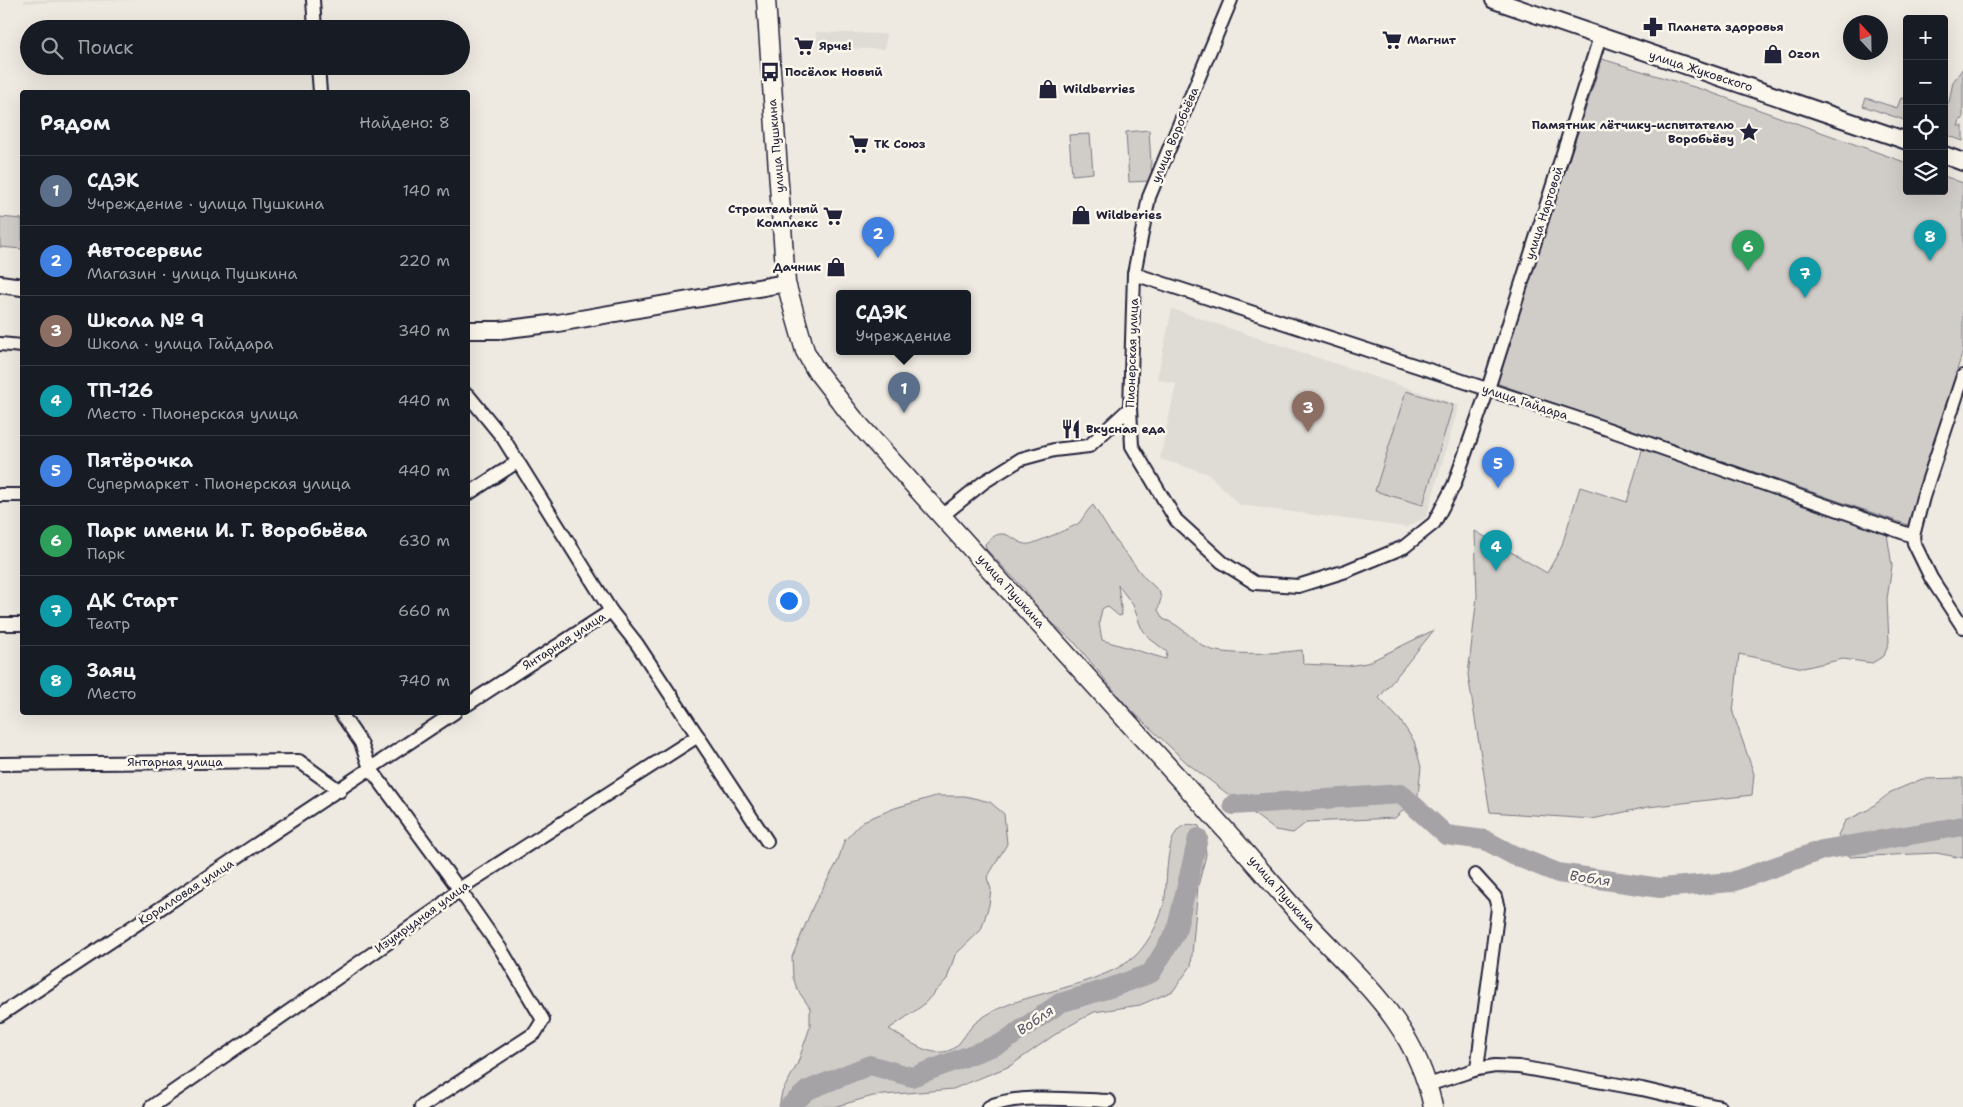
<!DOCTYPE html>
<html lang="ru">
<meta charset="utf-8">
<style>
:root{--surface:#171b24;--page:#242831;--text:#f1f3f6;--muted:#9ea1a6;--line:#363941;--accent:#0f766e}
body{margin:0;font-family:"Shantell Sans",sans-serif;background:var(--page);color:var(--text)}
.controls{position:absolute;right:15px;top:15px;display:grid;overflow:hidden;border-radius:5px;box-shadow:0 5px 20px #0002}
.controls button{width:45px;height:45px;display:grid;place-items:center;padding:0;border:0;border-bottom:1px solid var(--line);background:var(--surface);color:var(--text);font:25px sans-serif}
.compass{position:absolute;left:1843px;top:15px;width:45px;height:45px;border-radius:50%;background:var(--surface);box-shadow:0 5px 20px #0002;rotate:338deg}
.you{position:absolute;left:788px;top:600px;width:18px;height:18px;margin:-12px;border:4px solid #fff;border-radius:50%;background:#1a73e8;box-shadow:0 0 0 8px #1a73e833}
.badge{display:grid;place-items:center;width:32px;height:32px;border-radius:50%;background:var(--accent);color:#fff;font-size:16px;font-weight:700}
.pin{position:absolute;translate:-50% -41px;filter:drop-shadow(0 1px 2px #0008)}
.pin::after{content:'';position:absolute;top:26px;width:18px;height:15px;background:inherit;clip-path:polygon(0 0,100% 0,50% 100%)}
.popup{position:absolute;left:836px;top:290px;width:135px;height:65px;box-sizing:border-box;display:grid;place-content:center;border-radius:5px;background:var(--surface);filter:drop-shadow(0 1px 4px #0005);font-size:16px;white-space:nowrap;color:var(--muted)}
.popup b{font-size:19px;color:var(--text)}
.popup::after{content:'';position:absolute;left:50%;top:100%;margin-left:-10px;border:10px solid transparent;border-top-color:var(--surface)}
.list{margin:0;padding:0;list-style:none}
h2{display:flex;justify-content:space-between;align-items:center;height:65px;margin:0;padding:0 20px;font-size:21px}
h2 small{font-size:16px;font-weight:400;color:var(--muted)}
.list li{display:grid;grid-template-columns:32px 1fr auto;gap:15px;align-items:center;box-sizing:border-box;height:70px;padding:0 20px;border-top:1px solid var(--line)}
.list b{display:block;font-size:19px;white-space:nowrap}
.list p{margin:0;font-size:16px;white-space:nowrap;color:var(--muted)}
.list em{font-size:16px;font-style:normal;color:var(--muted)}
.icon{flex:none;width:28px;height:28px;fill:none;stroke:currentColor;stroke-width:2;stroke-linecap:round;stroke-linejoin:round}
.map{position:relative;flex:none;width:1963px;height:1107px;overflow:hidden}
.search{position:absolute;background:var(--surface);box-shadow:0 5px 20px #0002;left:20px;top:20px;width:450px;height:55px;display:flex;align-items:center;gap:12px;box-sizing:border-box;padding:0 18px;border-radius:28px;color:var(--muted);font-size:19px}
.panel{position:absolute;background:var(--surface);box-shadow:0 5px 20px #0002;left:20px;top:90px;width:450px;height:625px;border-radius:5px}
.map>svg:first-child{display:block}
.built{fill:#dfdbd5}
.green{fill:#d0cdc9;stroke:#797882;fill-rule:evenodd}
.lines{fill:none;stroke-linecap:round;stroke-linejoin:round}
.river{stroke:#a6a3a7;stroke-width:20}
.minor-casing{stroke:#22223b;stroke-width:16}
.tertiary-casing{stroke:#22223b;stroke-width:20}
.secondary-casing{stroke:#22223b;stroke-width:21}
.minor{stroke:#fbf7ec;stroke-width:12}
.tertiary{stroke:#fbf7ec;stroke-width:16}
.secondary{stroke:#fbf7ec;stroke-width:18}
.labels{text-anchor:middle;dominant-baseline:central;stroke-width:5;stroke-linejoin:round;paint-order:stroke}
.poi-label{font-size:12px;font-weight:bold;fill:#22223b;stroke:#fbf7ec;text-anchor:start}
.street-label{font-size:12px;fill:#22223b;stroke:#fbf7ec}
.water-label{font-size:14px;font-style:italic;fill:#575666;stroke:#fbf7ec}
</style>
<div class="map">
<svg width="1963" height="1107" viewBox="0 0 1963 1107">
<rect width="100%" height="100%" fill="#eeeae2"/>
<filter id="ink" filterUnits="userSpaceOnUse"><feTurbulence type="fractalNoise" baseFrequency=".02" numOctaves="2"/><feDisplacementMap in="SourceGraphic" scale="10" xChannelSelector="R" yChannelSelector="G"/><feConvolveMatrix kernelMatrix="1 2 1 2 8 2 1 2 1" color-interpolation-filters="sRGB"/></filter>
<g filter="url(#ink)">
<g class="built">
<path d="M 24,0 L 143,0 L 24,3 Z"/>
<path d="M 816,32 L 886,34 L 885,49 L 818,48 Z"/>
<path d="M 1172,309 L 1459,405 L 1426,518 L 1406,527 L 1239,505 L 1209,474 L 1160,459 L 1176,384 L 1157,379 Z"/>
</g>
<g class="green">
<path d="M 1602,59 L 1704,90 L 1907,163 L 1907,191 L 1944,191 L 1944,176 L 1963,183 L 1963,351 L 1908,525 L 1496,383 Z"/>
<path d="M 1963,68 L 1963,119 L 1960,120 L 1958,126 L 1963,126 L 1963,141 L 1944,134 L 1944,107 L 1949,102 L 1953,82 Z"/>
<path d="M 1866,98 L 1897,108 L 1901,98 L 1907,99 L 1907,121 L 1863,106 Z"/>
<path d="M 1149,130 L 1152,181 L 1129,182 L 1126,132 Z"/>
<path d="M 1090,134 L 1093,173 L 1072,175 L 1069,135 Z"/>
<path d="M 0,217 L 22,219 L 22,249 L 0,247 Z"/>
<path d="M 1406,391 L 1453,405 L 1423,505 L 1375,491 Z"/>
<path d="M 1643,447 L 1887,534 L 1892,566 L 1887,599 L 1889,642 L 1884,656 L 1872,663 L 1843,659 L 1803,668 L 1739,654 L 1733,713 L 1754,774 L 1752,795 L 1648,807 L 1592,819 L 1490,812 L 1468,675 L 1477,596 L 1475,531 L 1547,573 L 1561,548 L 1580,487 L 1627,502 Z"/>
<path d="M 1093,505 L 1113,537 L 1144,577 L 1159,591 L 1161,598 L 1158,610 L 1163,619 C 1180,624 1190,638 1205,647 C 1220,657 1284,653 1302,650 L 1303,664 L 1347,666 L 1367,663 L 1434,630 L 1379,698 L 1400,720 L 1414,741 L 1421,767 L 1418,796 L 1395,818 L 1307,822 L 1293,833 L 1275,830 L 1187,763 L 1126,705 L 1076,644 L 1039,611 L 1026,591 L 986,549 L 985,544 C 1006,520 1015,547 1030,544 C 1035,543 1076,526 1079,523 C 1084,517 1087,510 1093,505 ZM 1118,585 L 1133,605 L 1141,627 L 1149,638 L 1167,652 L 1166,659 L 1102,640 L 1099,623 L 1102,609 L 1107,606 L 1119,616 L 1122,615 Z"/>
<path d="M 1963,778 L 1963,858 L 1936,853 L 1850,857 L 1838,835 L 1845,821 L 1868,810 L 1891,792 L 1922,779 Z"/>
<path d="M 936,796 L 965,796 L 990,802 L 1004,814 L 1007,844 L 987,878 L 991,889 L 989,905 L 981,930 L 955,955 L 947,979 L 922,1006 L 889,1029 C 906,1039 927,1057 948,1051 C 960,1047 965,1033 974,1024 C 985,1015 996,1009 1010,1004 C 1046,990 1122,979 1143,947 C 1153,934 1160,919 1164,903 C 1169,883 1161,813 1199,826 L 1205,840 L 1206,855 L 1198,886 L 1191,966 L 1173,991 L 1140,1005 L 1094,1012 L 1060,1031 L 1010,1066 L 953,1089 L 873,1096 L 834,1107 L 779,1107 L 782,1092 L 797,1065 L 810,1027 L 810,1008 L 797,989 L 793,977 L 792,957 L 814,904 L 838,861 L 844,841 L 863,821 L 895,808 Z"/>
</g>
<g class="lines">
<g class="river">
<path d="M 1233,805 L 1401,794 L 1446,835 L 1485,840 L 1513,855 L 1558,873 L 1660,888 L 1732,882 L 1822,850 L 1963,826"/>
<path d="M 789,1107 L 808,1090 L 870,1065 L 912,1077 L 1002,1043 L 1060,1003 L 1110,988 L 1151,973 L 1176,932 L 1198,838"/>
</g>
<defs>
<g id="minor">
<path d="M 313,0 L 315,29"/>
<path d="M 1231,0 L 1149,197 L 1134,274 L 1130,408 L 1132,446 L 1176,520 L 1222,562 L 1255,583 L 1298,586 L 1346,571 L 1404,547 L 1434,523 L 1454,485 L 1488,389 L 1600,37"/>
<path d="M 318,66 L 320,92"/>
<path d="M 1134,274 L 1573,417 L 1913,536"/>
<path d="M 0,344 L 22,346"/>
<path d="M 1963,376 L 1923,497 L 1913,536 L 1914,543 L 1931,578 L 1963,627"/>
<path d="M 468,395 L 503,438 L 611,611 L 637,644 L 767,841"/>
<path d="M 468,494 L 517,462"/>
<path d="M 0,495 L 22,495"/>
<path d="M 943,515 L 984,482 L 1021,459 L 1054,450 L 1089,446 L 1130,408"/>
<path d="M 0,624 L 22,624"/>
<path d="M 468,704 L 611,611"/>
<path d="M 340,712 L 361,743 L 370,768 L 459,889 L 502,951 L 543,1020 L 535,1033 L 421,1107"/>
<path d="M 0,764 L 299,761 L 340,791"/>
<path d="M 1475,875 L 1495,897 L 1498,908 L 1477,1069"/>
<path d="M 0,1015 L 455,712"/>
<path d="M 1428,1085 L 1477,1069 L 1495,1066 L 1519,1067 L 1642,1089 L 1720,1107"/>
<path d="M 151,1107 L 438,908 L 459,889 L 698,736"/>
<path d="M 989,1107 C 1016,1093 1077,1100 1109,1101"/>
</g>
<g id="tertiary">
<path d="M 1494,0 L 1907,141"/>
<path d="M 1944,155 L 1963,162"/>
<path d="M 0,284 L 22,287"/>
<path d="M 468,330 L 500,330 L 558,323 L 786,283"/>
</g>
<path id="secondary" d="M 766,0 L 786,283 L 805,351 L 815,369 L 854,419 L 1238,844 C 1262,872 1286,900 1311,927 C 1365,984 1416,1026 1433,1107"/>
</defs>
<use href="#minor" class="minor-casing"/>
<use href="#tertiary" class="tertiary-casing"/>
<use href="#secondary" class="secondary-casing"/>
<use href="#minor" class="minor"/>
<use href="#tertiary" class="tertiary"/>
<use href="#secondary" class="secondary"/>
</g>
</g>
<defs>
<symbol id="pharmacy-bare" viewBox="-9 -9 18 18"><path d="M-2-6h4v4h4v4h-4v4h-4v-4h-4v-4h4Z" fill="#22223b" stroke="#fbf7ec" stroke-width="2.5" paint-order="stroke"/></symbol>
<symbol id="supermarket-bare" viewBox="-9 -9 18 18"><path d="M-6-5.5h2.5l.6 2H6L4.5 2H-2.5L-4.4-4H-6ZM-1.5 3.2a1.3 1.3 0 1 0 .1 0ZM3 3.2a1.3 1.3 0 1 0 .1 0Z" fill="#22223b" stroke="#fbf7ec" stroke-width="2.5" paint-order="stroke"/></symbol>
<symbol id="shop-bare" viewBox="-9 -9 18 18"><path d="M-5-2.5h2.3a2.7 3.5 0 0 1 5.4 0H5L5.5 6h-11ZM-1.5-2.5h3a1.5 2.3 0 0 0-3 0Z" fill="#22223b" stroke="#fbf7ec" stroke-width="2.5" paint-order="stroke"/></symbol>
<symbol id="bus-bare" viewBox="-9 -9 18 18"><path d="M-5-6H5V4H4V6H2V4H-2V6H-4V4H-5ZM-3.5-4V0h7V-4ZM-3.5 1.2v1.5H-2V1.2ZM2 1.2v1.5H3.5V1.2Z" fill="#22223b" stroke="#fbf7ec" stroke-width="2.5" paint-order="stroke"/></symbol>
<symbol id="sight-bare" viewBox="-9 -9 18 18"><path d="M0-6L1.8-2.2L6-1.7L2.9 1.2L3.7 5.4L0 3.3L-3.7 5.4L-2.9 1.2L-6-1.7L-1.8-2.2Z" fill="#22223b" stroke="#fbf7ec" stroke-width="2.5" paint-order="stroke"/></symbol>
<symbol id="restaurant-bare" viewBox="-9 -9 18 18"><path d="M-5-6h1v4h1v-4h1v4h1v-4h1v5L-1.5 .5V6h-2V.5L-5-1ZM5-6V6H3V1.5H1.5Q1.5-4 5-6Z" fill="#22223b" stroke="#fbf7ec" stroke-width="2.5" paint-order="stroke"/></symbol>
</defs>
<g fill-rule="evenodd">
<use href="#pharmacy-bare" x="1639" y="13" width="28" height="28"/>
<use href="#supermarket-bare" x="1378" y="26" width="28" height="28"/>
<use href="#supermarket-bare" x="790" y="32" width="28" height="28"/>
<use href="#shop-bare" x="1759" y="40" width="28" height="28"/>
<use href="#bus-bare" x="756" y="58" width="28" height="28"/>
<use href="#shop-bare" x="1034" y="75" width="28" height="28"/>
<use href="#sight-bare" x="1735" y="118" width="28" height="28"/>
<use href="#supermarket-bare" x="845" y="130" width="28" height="28"/>
<use href="#shop-bare" x="1067" y="201" width="28" height="28"/>
<use href="#supermarket-bare" x="819" y="202" width="28" height="28"/>
<use href="#shop-bare" x="822" y="253" width="28" height="28"/>
<use href="#restaurant-bare" x="1057" y="415" width="28" height="28"/>
</g>
<g class="labels">
<g class="poi-label">
<text x="1668" y="27">Планета здоровья</text>
<text x="1407" y="40">Магнит</text>
<text x="819" y="46">Ярче!</text>
<text x="1788" y="54">Ozon</text>
<text x="785" y="72">Посёлок Новый</text>
<text x="1063" y="89">Wildberries</text>
<text x="1734" y="125" text-anchor="end">Памятник лётчику-испытателю<tspan x="1734" dy="14">Воробьёву</tspan></text>
<text x="874" y="144">ТК Союз</text>
<text x="818" y="209" text-anchor="end">Строительный<tspan x="818" dy="14">Комплекс</tspan></text>
<text x="1096" y="215">Wildberies</text>
<text x="821" y="267" text-anchor="end">Дачник</text>
<text x="1086" y="429">Вкусная еда</text>
</g>
<g class="street-label">
<text transform="translate(1701 71) rotate(18)">улица Жуковского</text>
<text transform="translate(1175 135) rotate(-67)">улица Воробьёва</text>
<text transform="translate(776 146) rotate(-95)">улица Пушкина</text>
<text transform="translate(1544 213) rotate(-72)">улица Нартовой</text>
<text transform="translate(1132 353) rotate(-88)">Пионерская улица</text>
<text transform="translate(1525 402) rotate(18)">улица Гайдара</text>
<text transform="translate(1011 591) rotate(48)">улица Пушкина</text>
<text transform="translate(564 641) rotate(-33)">Янтарная улица</text>
<text x="175" y="762">Янтарная улица</text>
<text transform="translate(186 892) rotate(-33)">Коралловая улица</text>
<text transform="translate(1282 893) rotate(49)">улица Пушкина</text>
<text transform="translate(422 917) rotate(-36)">Изумрудная улица</text>
</g>
<g class="water-label">
<text transform="translate(1590 878) rotate(8)">Вобля</text>
<text transform="translate(1035 1020) rotate(-34)">Вобля</text>
</g>
</g>
</svg>
<div class="controls">
<button>+</button>
<button>−</button>
<button><svg class="icon" aria-label="locate" viewBox="0 0 24 24"><circle cx="12" cy="12" r="6"/><path d="M12 2v4M12 18v4M2 12h4M18 12h4"/></svg></button>
<button><svg class="icon" aria-label="layers" viewBox="0 0 24 24"><path d="M12 4l9 5-9 5-9-5zM3 14l9 5 9-5"/></svg></button>
</div>
<svg class="compass" viewBox="-18 -18 36 36"><path d="M0-13l5 13h-10z" fill="#e53935"/><path d="M0 13l5-13h-10z" fill="#9ea1a6"/></svg>
<div class="you"></div>
<div class="pin badge" style="left:904px;top:413px;background:#5c6f8a">1</div>
<div class="popup"><b>СДЭК</b>Учреждение</div>
<div class="pin badge" style="left:878px;top:258px;background:#3f7fe0">2</div>
<div class="pin badge" style="left:1308px;top:432px;background:#8d6e63">3</div>
<div class="pin badge" style="left:1496px;top:571px;background:#0f9aa8">4</div>
<div class="pin badge" style="left:1498px;top:488px;background:#3f7fe0">5</div>
<div class="pin badge" style="left:1748px;top:271px;background:#2e9e5b">6</div>
<div class="pin badge" style="left:1805px;top:298px;background:#0f9aa8">7</div>
<div class="pin badge" style="left:1930px;top:261px;background:#0f9aa8">8</div>
<div class="search"><svg class="icon" aria-label="search" viewBox="0 0 24 24"><circle cx="10" cy="10" r="6"/><path d="M15 15l6 6"/></svg>Поиск</div>
<section class="panel">
<h2>Рядом<small>Найдено: 8</small></h2>
<ul class="list">
<li><span class="badge" style="background:#5c6f8a">1</span><div><b>СДЭК</b><p>Учреждение · улица Пушкина</p></div><em>140 m</em></li>
<li><span class="badge" style="background:#3f7fe0">2</span><div><b>Автосервис</b><p>Магазин · улица Пушкина</p></div><em>220 m</em></li>
<li><span class="badge" style="background:#8d6e63">3</span><div><b>Школа № 9</b><p>Школа · улица Гайдара</p></div><em>340 m</em></li>
<li><span class="badge" style="background:#0f9aa8">4</span><div><b>ТП-126</b><p>Место · Пионерская улица</p></div><em>440 m</em></li>
<li><span class="badge" style="background:#3f7fe0">5</span><div><b>Пятёрочка</b><p>Супермаркет · Пионерская улица</p></div><em>440 m</em></li>
<li><span class="badge" style="background:#2e9e5b">6</span><div><b>Парк имени И. Г. Воробьёва</b><p>Парк</p></div><em>630 m</em></li>
<li><span class="badge" style="background:#0f9aa8">7</span><div><b>ДК Старт</b><p>Театр</p></div><em>660 m</em></li>
<li><span class="badge" style="background:#0f9aa8">8</span><div><b>Заяц</b><p>Место</p></div><em>740 m</em></li>
</ul>
</section>
</div>
